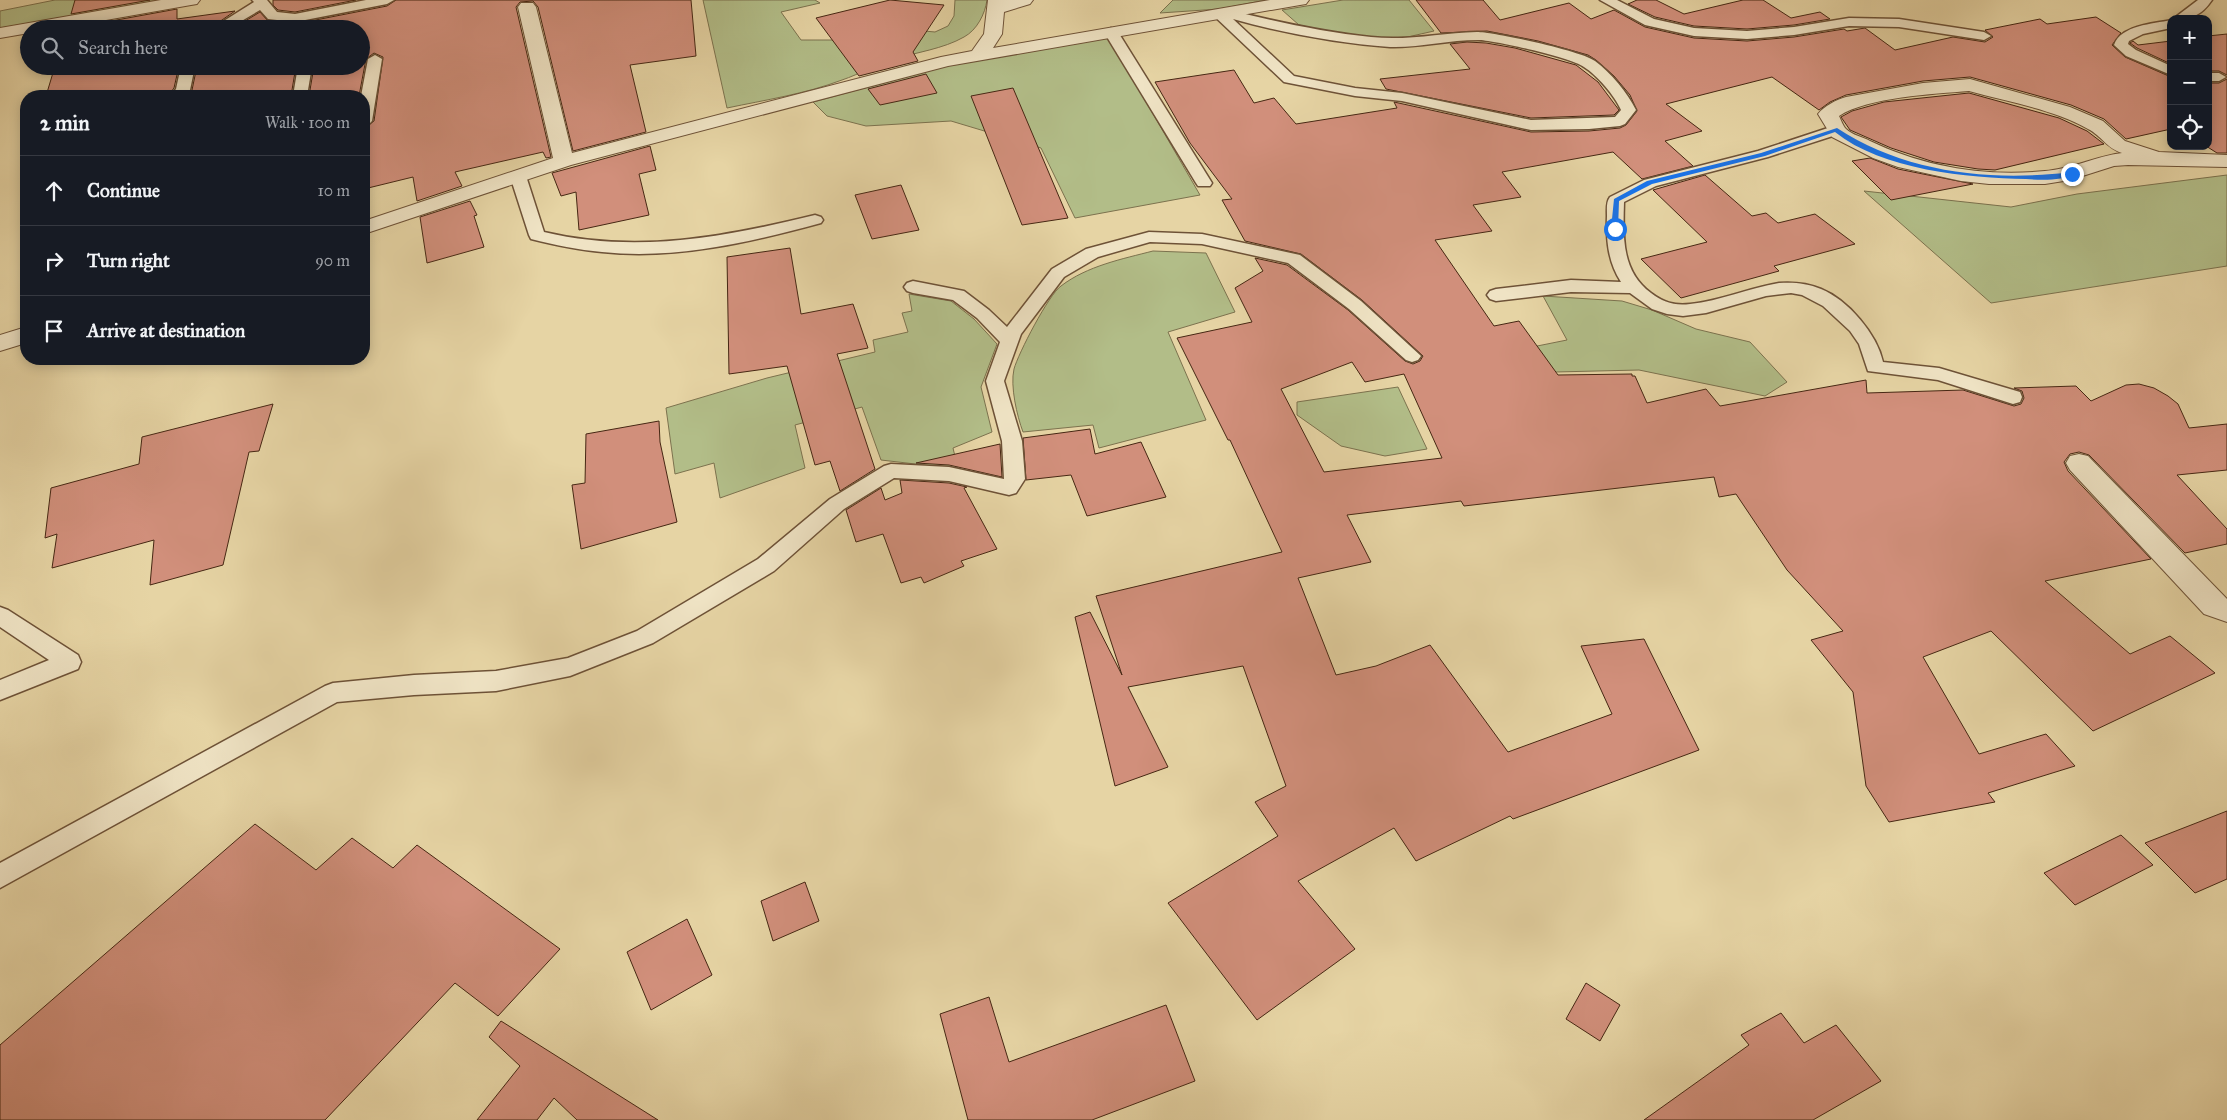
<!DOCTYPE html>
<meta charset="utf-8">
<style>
:root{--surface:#171b24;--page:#20242c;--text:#f1f3f6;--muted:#9ea1a6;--line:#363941}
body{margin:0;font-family:"IM FELL Great Primer",serif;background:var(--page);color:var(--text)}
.controls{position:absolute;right:15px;top:15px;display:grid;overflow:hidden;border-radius:10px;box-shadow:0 2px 12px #0003}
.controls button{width:45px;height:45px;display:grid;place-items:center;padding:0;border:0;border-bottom:1px solid var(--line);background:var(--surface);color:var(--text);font:25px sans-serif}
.stop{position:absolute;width:15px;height:15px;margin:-11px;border:4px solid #1a73e8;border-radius:50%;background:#fff}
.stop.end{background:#1a73e8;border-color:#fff;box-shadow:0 1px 5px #0008}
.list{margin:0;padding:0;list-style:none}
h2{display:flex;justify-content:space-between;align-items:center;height:65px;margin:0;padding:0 20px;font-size:21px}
h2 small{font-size:16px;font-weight:400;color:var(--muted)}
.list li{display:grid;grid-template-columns:32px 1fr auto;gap:15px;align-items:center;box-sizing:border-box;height:70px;padding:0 20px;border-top:1px solid var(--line)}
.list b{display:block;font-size:19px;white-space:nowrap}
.list em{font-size:16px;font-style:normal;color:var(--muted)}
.icon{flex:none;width:28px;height:28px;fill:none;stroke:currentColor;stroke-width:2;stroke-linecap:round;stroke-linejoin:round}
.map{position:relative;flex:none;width:2227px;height:1120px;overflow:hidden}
.search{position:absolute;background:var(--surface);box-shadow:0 2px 12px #0003;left:20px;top:20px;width:350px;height:55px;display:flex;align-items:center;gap:12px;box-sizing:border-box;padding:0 18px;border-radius:28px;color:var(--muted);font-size:19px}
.panel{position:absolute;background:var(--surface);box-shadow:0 2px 12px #0003;left:20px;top:90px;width:350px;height:275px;border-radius:20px}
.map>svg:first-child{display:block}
.green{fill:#b2bd88;stroke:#7c724e}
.building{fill:#d18f7b;stroke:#462713;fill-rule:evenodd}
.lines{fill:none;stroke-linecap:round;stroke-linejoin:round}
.service-casing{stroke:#6e5237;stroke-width:3}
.minor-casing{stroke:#6e5237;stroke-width:2}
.service{fill:#efe3c4;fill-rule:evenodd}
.minor{fill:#efe3c4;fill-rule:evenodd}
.route{fill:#1a73e8}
</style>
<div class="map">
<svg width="2227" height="1120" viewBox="0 0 2227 1120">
<rect width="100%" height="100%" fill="#e6d4a4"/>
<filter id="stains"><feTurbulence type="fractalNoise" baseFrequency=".004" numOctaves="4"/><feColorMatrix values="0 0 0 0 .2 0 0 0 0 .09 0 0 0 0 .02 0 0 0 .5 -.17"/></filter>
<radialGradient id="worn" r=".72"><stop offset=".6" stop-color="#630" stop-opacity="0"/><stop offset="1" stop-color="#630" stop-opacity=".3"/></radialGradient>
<g class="green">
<path d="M 55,0 L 164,0 L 0,28 L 0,11 Z"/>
<path d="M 703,0 L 815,0 L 820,3 L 781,12 L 801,40 L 835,40 L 902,29 L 935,32 L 948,26 L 954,16 L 955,0 L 987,0 C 985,14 977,30 964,37 C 943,49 917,52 895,59 C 876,64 860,74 842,80 C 805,94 765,100 727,108 Z"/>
<path d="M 1173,0 L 1266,0 L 1219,9 L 1160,13 Z"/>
<path d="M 1343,0 L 1409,0 L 1434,31 L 1403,38 L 1379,38 L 1335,33 L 1299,25 L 1282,10 Z"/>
<path d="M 1108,36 L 1200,195 L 1075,218 L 1041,148 L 951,121 L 866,126 L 827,116 L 813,102 L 968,60 Z"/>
<path d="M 2227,175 L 2227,266 L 1991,303 L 1864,191 L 2011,207 L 2077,194 Z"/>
<path d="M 1153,251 L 1206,253 L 1235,312 L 1168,332 L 1206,420 L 1099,448 L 1093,425 L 1023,432 C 1017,416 1010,386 1014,369 C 1018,354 1049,294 1061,286 C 1087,266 1122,259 1153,251 Z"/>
<path d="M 909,294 L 951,301 L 974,319 L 997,344 L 981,387 L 992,432 L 953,448 L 958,469 L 881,460 L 862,407 L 795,425 L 805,468 L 720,498 L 714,463 L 675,474 L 666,408 L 767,378 L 875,352 L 873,340 L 908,332 L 902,313 L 912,311 Z"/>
<path d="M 1543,296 L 1622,301 L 1652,310 L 1696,329 L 1750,342 L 1787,382 L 1765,396 L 1639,370 L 1555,372 L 1433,367 L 1567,340 Z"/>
<path d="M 1398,387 L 1427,449 L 1385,456 L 1341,446 L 1297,415 L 1297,402 Z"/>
</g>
<g class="building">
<path d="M 75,0 L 150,0 L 71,14 Z"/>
<path d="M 273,0 L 356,0 L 295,12 L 278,10 L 273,5 Z"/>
<path d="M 396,0 L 691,0 L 696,56 L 630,65 L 646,132 L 573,151 L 538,7 L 533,1 L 520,2 L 516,7 L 551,157 L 546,158 L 543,152 L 455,172 L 462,186 L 417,201 L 413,177 L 364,189 L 364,128 L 374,121 L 383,57 L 374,53 L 366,59 L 359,96 L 309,96 L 314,66 L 361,66 L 361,29 L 232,29 L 260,12 L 268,21 L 295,24 L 387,6 Z"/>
<path d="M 890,0 L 944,5 L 913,52 L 918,61 L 859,76 L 816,18 Z"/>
<path d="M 1416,0 L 1483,0 L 1500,20 L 1569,3 L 1591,19 L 1614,10 L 1645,27 L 1694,38 L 1747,41 L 1794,37 L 1844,29 L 1847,31 L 1865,28 L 1895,50 L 1953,37 L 1985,42 L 1993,37 L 1985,30 L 2040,19 L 2047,24 L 2096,17 L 2121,33 L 2112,45 L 2125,57 L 2171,77 L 2171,129 L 2126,139 L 2104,119 L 2071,105 L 1970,77 L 1923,81 L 1846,95 L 1830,102 L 1819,110 L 1772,77 L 1666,104 L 1702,131 L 1665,141 L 1693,166 L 1642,179 L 1613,152 L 1502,172 L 1521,197 L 1473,205 L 1492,231 L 1435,240 L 1494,326 L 1519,321 L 1558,375 L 1632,374 L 1632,376 L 1635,376 L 1647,403 L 1706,389 L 1720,406 L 1866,380 L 1867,393 L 1963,390 L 2014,406 L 2021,404 L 2024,398 L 2022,391 L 2014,388 L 2076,386 L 2091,401 L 2126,385 L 2139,384 L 2154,388 L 2168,396 L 2178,404 L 2189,428 L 2227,424 L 2227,470 L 2177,475 L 2227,529 L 2227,544 L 2185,553 L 2089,455 L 2079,452 L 2070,454 L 2064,462 L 2068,471 L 2151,559 L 2045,581 L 2130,654 L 2170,636 L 2215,673 L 2093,731 L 1991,631 L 1923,657 L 1979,754 L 2046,734 L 2075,766 L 1988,793 L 1995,802 L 1889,822 L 1866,786 L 1853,692 L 1811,640 L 1843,631 L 1787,570 L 1736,494 L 1719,497 L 1714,477 L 1464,506 L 1461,501 L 1347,515 L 1371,562 L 1298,578 L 1336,675 L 1376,666 L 1430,645 L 1508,752 L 1612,714 L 1581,646 L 1644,639 L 1699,750 L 1513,819 L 1510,816 L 1416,861 L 1394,828 L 1298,881 L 1355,949 L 1257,1020 L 1168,903 L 1278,836 L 1255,802 L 1286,786 L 1243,666 L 1128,687 L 1168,767 L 1115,786 L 1075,617 L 1090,612 L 1122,675 L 1096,596 L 1282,552 L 1230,440 L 1228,440 L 1177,338 L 1252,322 L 1235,288 L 1263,271 L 1255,258 L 1287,265 L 1348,310 L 1405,361 L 1413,364 L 1420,361 L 1423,356 L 1362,300 L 1301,254 L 1245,241 L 1222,200 L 1232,199 L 1190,143 L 1155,82 L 1234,70 L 1254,103 L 1274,98 L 1296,124 L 1397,108 L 1394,102 L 1531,132 L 1589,131 L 1620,128 L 1626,125 L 1637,111 L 1630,95 L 1614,76 L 1596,60 L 1588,55 L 1538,41 L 1487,31 L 1441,33 ZM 1352,362 L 1365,382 L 1404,374 L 1442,458 L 1324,472 L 1281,389 Z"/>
<path d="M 1637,0 L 1656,0 L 1684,14 L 1743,0 L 1763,0 L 1791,18 L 1820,12 L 1830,19 L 1794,25 L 1747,29 L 1694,26 L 1655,17 L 1628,4 Z"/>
<path d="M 177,9 L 177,19 L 235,11 L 209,29 L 67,29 Z"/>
<path d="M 2227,34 L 2227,75 L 2219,71 L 2208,71 L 2208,36 Z"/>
<path d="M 2133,41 L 2138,45 L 2171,41 L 2171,64 L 2137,48 L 2130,43 Z"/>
<path d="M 1467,42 L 1486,43 L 1515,48 L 1576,65 L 1598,82 L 1619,110 L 1614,115 L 1531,118 L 1386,89 L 1380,79 L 1470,69 L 1450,44 Z"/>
<path d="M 55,66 L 179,66 L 174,88 L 168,96 L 46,96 Z"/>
<path d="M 197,66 L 296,66 L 291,96 L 187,96 L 192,90 Z"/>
<path d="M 926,74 L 937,93 L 880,105 L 868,89 Z"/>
<path d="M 2227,79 L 2227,153 L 2217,153 L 2206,146 L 2208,146 L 2208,83 L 2219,83 Z"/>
<path d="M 1013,88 L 1068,218 L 1022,225 L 971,96 Z"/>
<path d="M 1969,93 L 2059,118 L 2087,131 L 2104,144 L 1995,170 L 1978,169 L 1934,162 L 1891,148 L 1850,130 L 1841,117 L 1852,111 L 1884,102 Z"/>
<path d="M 650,146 L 656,170 L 639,174 L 649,215 L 579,230 L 576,192 L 561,196 L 552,173 Z"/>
<path d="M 1870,158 L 1898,169 L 1973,184 L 1891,200 L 1852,161 Z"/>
<path d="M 1705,175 L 1752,216 L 1766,213 L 1778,223 L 1815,214 L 1855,244 L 1774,266 L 1779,271 L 1681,298 L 1641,259 L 1707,242 L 1653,190 Z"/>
<path d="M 901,185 L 919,230 L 872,239 L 855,195 Z"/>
<path d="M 470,201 L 477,215 L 474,216 L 484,247 L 427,263 L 420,217 Z"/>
<path d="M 790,248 L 801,314 L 853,304 L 868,348 L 837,354 L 875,469 L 840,491 L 830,461 L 815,465 L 787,366 L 729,374 L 727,257 Z"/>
<path d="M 273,404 L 259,451 L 249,452 L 223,565 L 150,585 L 154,540 L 52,568 L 57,534 L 45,538 L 51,488 L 139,464 L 142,437 Z"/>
<path d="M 659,421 L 660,442 L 677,522 L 581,549 L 572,485 L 585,483 L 586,434 Z"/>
<path d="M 1090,429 L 1095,454 L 1141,442 L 1166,497 L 1087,516 L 1071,475 L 1026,480 L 1023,438 Z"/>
<path d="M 1000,444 L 1002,477 L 949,465 L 916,463 Z"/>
<path d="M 900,480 L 949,483 L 967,487 L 964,488 L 997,549 L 961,561 L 964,566 L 924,583 L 921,577 L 901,583 L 883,534 L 856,542 L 846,510 L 881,488 L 885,500 L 902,493 Z"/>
<path d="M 2227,811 L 2227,879 L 2195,893 L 2145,843 Z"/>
<path d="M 255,824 L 316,870 L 352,838 L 393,868 L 417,845 L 560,949 L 498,1016 L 455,983 L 325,1120 L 0,1120 L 0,1045 Z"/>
<path d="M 2121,835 L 2153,865 L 2075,905 L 2044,873 Z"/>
<path d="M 805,882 L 819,921 L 773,941 L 761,901 Z"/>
<path d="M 687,919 L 712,975 L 651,1010 L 627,952 Z"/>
<path d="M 1586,983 L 1620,1005 L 1600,1041 L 1566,1019 Z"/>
<path d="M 989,997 L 1009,1062 L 1166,1005 L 1195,1081 L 1092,1120 L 968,1120 L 940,1014 Z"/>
<path d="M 1781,1013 L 1804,1043 L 1836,1025 L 1881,1081 L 1813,1120 L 1644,1120 L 1749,1045 L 1741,1035 Z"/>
<path d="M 501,1021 L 658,1120 L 577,1120 L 554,1098 L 537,1120 L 477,1120 L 520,1066 L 489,1037 Z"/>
</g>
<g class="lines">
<defs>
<g id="service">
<path d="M 252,0 L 267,0 L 277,12 L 295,14 L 366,0 L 394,0 L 387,4 L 295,22 L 268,19 L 260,10 L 228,29 L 211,29 L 254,2 Z"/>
<path d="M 1600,0 L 1617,0 L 1654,19 L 1694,28 L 1747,31 L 1794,27 L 1849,18 L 1899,19 L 1984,32 L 1991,36 L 1984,40 L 1899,27 L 1849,26 L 1794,35 L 1747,39 L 1694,36 L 1645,25 Z"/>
<path d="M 2198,0 L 2212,0 C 2201,16 2192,19 2173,19 Z"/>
<path d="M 1225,9 C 1273,21 1322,32 1371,37 C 1407,41 1441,33 1477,32 C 1494,32 1582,51 1595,61 C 1611,73 1627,92 1636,110 L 1625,124 L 1620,126 L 1589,129 L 1531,130 L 1402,101 L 1355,96 L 1289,83 L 1284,82 L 1212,14 L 1214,11 ZM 1233,19 C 1283,33 1338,43 1390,47 C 1419,48 1448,40 1478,40 C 1494,40 1572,58 1584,67 C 1597,75 1615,96 1621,110 L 1615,117 L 1531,120 L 1402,93 L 1355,88 L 1294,76 Z"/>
<path d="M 2171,20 L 2171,28 L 2143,34 L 2129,41 L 2128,44 L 2136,50 L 2171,66 L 2171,75 L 2126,56 L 2114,45 C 2121,25 2153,24 2171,20 Z"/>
<path d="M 1111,28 L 1118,32 L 1212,183 L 1210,186 L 1198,186 L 1196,183 L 1104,32 Z"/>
<path d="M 375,55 L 382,59 L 372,121 L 369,124 L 364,126 L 364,96 L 361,96 L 368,59 Z"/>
<path d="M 181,66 L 195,66 L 190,90 L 185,96 L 170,96 L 176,89 Z"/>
<path d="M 298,66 L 312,66 L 307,96 L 293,96 Z"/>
<path d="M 2208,73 L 2219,73 L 2226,77 L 2219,81 L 2208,81 Z"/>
<path d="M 1837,125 L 1842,127 L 1845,130 L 1842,133 L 1768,157 L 1656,186 L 1624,202 C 1623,236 1621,271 1651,293 C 1663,302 1674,306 1690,304 C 1720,301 1749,288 1779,283 C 1793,282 1807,283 1821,289 C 1848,300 1877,334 1883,362 L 1939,368 L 2020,392 L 2022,397 L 2020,402 L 2013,404 L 1938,380 L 1868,371 L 1859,344 L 1850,331 L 1823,306 L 1802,295 L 1791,293 L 1766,296 L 1706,313 L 1683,316 L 1667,314 L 1652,309 L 1630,293 L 1571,292 L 1496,301 L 1490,299 L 1487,295 L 1490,291 L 1496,289 L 1571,280 L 1621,282 C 1608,262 1606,240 1607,216 C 1607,209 1606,202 1610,197 L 1644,180 L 1758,151 Z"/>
<path d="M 518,171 L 524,173 L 526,176 L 544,232 C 636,254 725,237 815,215 L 821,217 L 823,220 L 821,223 C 751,242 676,260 602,252 C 578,250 555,245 531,239 L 529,235 L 510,176 L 512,173 Z"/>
<path d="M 1149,232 L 1202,234 L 1300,255 L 1361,301 L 1421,356 L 1418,360 L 1412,362 L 1406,360 L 1349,309 L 1288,263 L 1202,244 L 1150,242 L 1098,257 L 1064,277 L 1021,334 L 1004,381 L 1022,441 L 1025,479 L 1016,493 L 1009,495 L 949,481 L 894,478 L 844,509 L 774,571 L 653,643 L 570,676 L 496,691 L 414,695 L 337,702 L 0,888 L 0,863 L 325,686 L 333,683 L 414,675 L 496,671 L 568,658 L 637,631 L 758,559 L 830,499 L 884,466 L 891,464 L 949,467 L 1004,479 L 1002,441 L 986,381 L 1000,342 L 977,318 L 953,300 L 913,293 L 907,291 L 904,287 L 907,283 L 913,281 L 964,291 L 989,310 L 1007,327 L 1052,269 L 1086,249 Z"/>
<path d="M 0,607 L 8,610 L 78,655 L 81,662 L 78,669 L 0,700 L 0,680 L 49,660 L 0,627 Z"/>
</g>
<g id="minor">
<path d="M 161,0 L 200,0 L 197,4 L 191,5 L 55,29 L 29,29 L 29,33 L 0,38 L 0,28 Z"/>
<path d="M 988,0 L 1033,0 L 1030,4 L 1004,12 L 1002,34 L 993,48 L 1270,0 L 1309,0 L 1306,4 L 1300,5 L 948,66 L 571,165 L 364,234 L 364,221 L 553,158 L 518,7 L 521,3 L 533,3 L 536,7 L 572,153 L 941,57 L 972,51 L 984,34 Z"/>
<path d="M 1970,79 L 2070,107 L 2103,121 L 2125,141 L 2159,152 L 2227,155 L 2227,167 L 2128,165 L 2114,166 L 2070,180 L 2045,184 L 1989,184 L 1961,181 L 1898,167 L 1873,158 L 1832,137 L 1818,114 C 1824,106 1836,100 1846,97 L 1923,83 ZM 1969,91 C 2008,102 2053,109 2088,129 C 2102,136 2106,148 2122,153 C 2096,156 2072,169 2045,171 C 1985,177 1924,167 1870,141 C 1863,137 1852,135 1846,129 C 1843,126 1841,120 1839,116 C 1868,97 1934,94 1969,91 Z"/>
<path d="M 26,327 L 26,343 L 0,351 L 0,335 Z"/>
<path d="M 2079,454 L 2088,456 L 2227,599 L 2227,622 L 2204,614 L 2070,470 L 2066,463 L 2070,456 Z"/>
</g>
</defs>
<use href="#service" class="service-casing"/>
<use href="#minor" class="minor-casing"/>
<use href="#service" class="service"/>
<use href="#minor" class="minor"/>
</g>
<path class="route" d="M 1837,128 C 1906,173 1991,182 2072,172 L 2075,174 C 2063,181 2040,180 2026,179 C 1968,178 1882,170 1835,132 L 1765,156 L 1652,184 L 1619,201 L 1618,229 L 1615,231 L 1611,229 L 1614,199 L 1647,181 L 1761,153 Z"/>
<rect width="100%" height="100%" filter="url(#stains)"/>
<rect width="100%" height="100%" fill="url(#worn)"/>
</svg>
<div class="controls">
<button>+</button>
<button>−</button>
<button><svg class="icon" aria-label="locate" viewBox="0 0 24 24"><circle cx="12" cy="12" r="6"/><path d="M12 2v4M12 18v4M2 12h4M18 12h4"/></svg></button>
</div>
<div class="stop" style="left:1615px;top:229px"></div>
<div class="stop end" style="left:2072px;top:174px"></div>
<div class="search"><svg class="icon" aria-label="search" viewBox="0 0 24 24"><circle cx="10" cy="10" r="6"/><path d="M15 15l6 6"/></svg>Search here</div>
<section class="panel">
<h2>2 min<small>Walk · 100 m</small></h2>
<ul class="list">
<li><svg class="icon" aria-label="ahead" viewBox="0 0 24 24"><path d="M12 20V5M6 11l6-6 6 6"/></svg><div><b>Continue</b></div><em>10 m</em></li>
<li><svg class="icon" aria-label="right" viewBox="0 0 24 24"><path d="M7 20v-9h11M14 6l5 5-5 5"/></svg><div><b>Turn right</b></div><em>90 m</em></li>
<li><svg class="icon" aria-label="arrive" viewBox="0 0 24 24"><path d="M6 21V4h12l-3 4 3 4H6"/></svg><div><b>Arrive at destination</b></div></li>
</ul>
</section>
</div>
